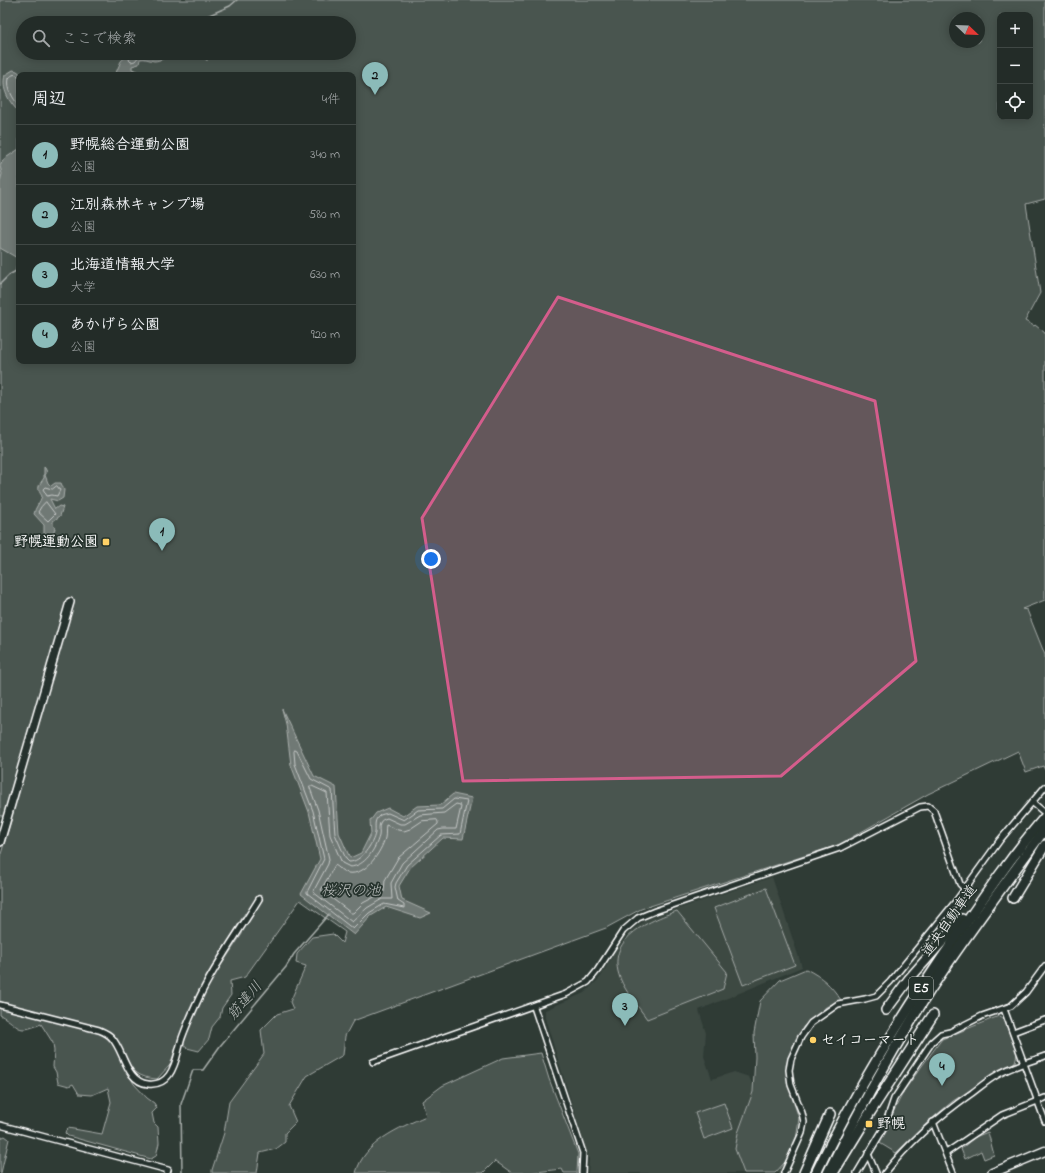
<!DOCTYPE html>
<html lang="ja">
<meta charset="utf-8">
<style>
:root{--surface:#232c28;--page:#2b3430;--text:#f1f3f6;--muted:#a3a7a8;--line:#404845;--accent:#8bbbb9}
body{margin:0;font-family:"Indie Flower","Klee One",sans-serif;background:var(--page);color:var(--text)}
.controls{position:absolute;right:12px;top:12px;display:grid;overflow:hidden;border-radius:8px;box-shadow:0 2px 10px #0003}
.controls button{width:36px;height:36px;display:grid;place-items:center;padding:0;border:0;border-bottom:1px solid var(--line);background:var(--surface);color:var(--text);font:20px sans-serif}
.compass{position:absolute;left:949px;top:12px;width:36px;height:36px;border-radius:50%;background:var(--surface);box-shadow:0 2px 10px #0003;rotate:113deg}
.you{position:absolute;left:431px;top:559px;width:14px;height:14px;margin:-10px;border:3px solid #fff;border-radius:50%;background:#1a73e8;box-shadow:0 0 0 6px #1a73e833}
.badge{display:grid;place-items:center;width:26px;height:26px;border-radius:50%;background:var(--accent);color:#111;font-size:13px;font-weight:700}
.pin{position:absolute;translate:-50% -33px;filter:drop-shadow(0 1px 2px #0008)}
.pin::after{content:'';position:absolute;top:21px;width:14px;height:12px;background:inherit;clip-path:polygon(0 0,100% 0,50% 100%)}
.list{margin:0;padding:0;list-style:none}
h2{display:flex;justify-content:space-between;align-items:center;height:52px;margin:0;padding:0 16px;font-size:17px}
h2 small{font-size:13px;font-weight:400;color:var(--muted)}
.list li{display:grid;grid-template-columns:26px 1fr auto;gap:12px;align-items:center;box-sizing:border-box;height:60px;padding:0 16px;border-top:1px solid var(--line)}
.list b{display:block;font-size:15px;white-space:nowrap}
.list p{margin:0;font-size:13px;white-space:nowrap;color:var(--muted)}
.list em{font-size:13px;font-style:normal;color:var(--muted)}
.icon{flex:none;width:22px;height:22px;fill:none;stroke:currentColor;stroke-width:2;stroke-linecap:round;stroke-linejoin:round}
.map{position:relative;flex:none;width:1045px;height:1173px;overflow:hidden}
.search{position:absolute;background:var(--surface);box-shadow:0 2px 10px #0003;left:16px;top:16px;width:340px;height:44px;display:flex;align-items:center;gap:10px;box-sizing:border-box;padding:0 14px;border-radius:22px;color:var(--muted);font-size:15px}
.panel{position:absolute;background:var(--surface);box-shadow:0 2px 10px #0003;left:16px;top:72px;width:340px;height:292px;border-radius:8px}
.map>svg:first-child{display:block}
.built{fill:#3c4842}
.green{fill:#4a544f;stroke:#a4aaa7;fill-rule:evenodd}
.water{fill:#707975;stroke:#a9afac}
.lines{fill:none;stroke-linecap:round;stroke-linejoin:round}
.shore{stroke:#c6c9c8;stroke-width:1}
.stream{stroke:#a9afac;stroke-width:1.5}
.minor-casing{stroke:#fff;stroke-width:8}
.secondary-casing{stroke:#fff;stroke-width:10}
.primary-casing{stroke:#fff;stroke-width:11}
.motorway-casing{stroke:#fff;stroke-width:12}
.minor{stroke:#26332d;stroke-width:5}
.secondary{stroke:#26332d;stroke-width:7}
.primary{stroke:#26332d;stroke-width:8}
.motorway{stroke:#26332d;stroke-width:9}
.marked{fill:#d45d8c;fill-opacity:0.2;stroke:#d45d8c;stroke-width:3;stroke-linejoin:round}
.poi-dot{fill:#ffd166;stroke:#26332d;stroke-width:1.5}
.labels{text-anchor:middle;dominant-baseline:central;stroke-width:3.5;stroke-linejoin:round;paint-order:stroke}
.shield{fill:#26332d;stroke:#bec2c0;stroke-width:1}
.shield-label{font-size:13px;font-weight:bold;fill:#fff}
.poi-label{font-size:14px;font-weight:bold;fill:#fff;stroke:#26332d;text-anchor:start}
.street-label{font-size:14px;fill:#fff;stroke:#26332d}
.water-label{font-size:15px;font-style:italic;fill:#b8bcba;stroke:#26332d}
</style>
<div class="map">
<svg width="1045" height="1173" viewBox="0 0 1045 1173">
<rect width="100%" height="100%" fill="#2f3b35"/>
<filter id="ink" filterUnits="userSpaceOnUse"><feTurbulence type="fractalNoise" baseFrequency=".025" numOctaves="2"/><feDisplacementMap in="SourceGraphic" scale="8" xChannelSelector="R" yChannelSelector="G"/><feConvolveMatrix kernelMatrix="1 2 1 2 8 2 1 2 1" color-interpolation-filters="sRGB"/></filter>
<g filter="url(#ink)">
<path class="built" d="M 772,877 L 802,967 L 699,1010 L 706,1033 L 704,1056 L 712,1079 L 734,1072 L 749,1077 L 759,1098 L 794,1140 L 781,1173 L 588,1173 L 589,1159 L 545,1018 L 545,1010 L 584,993 L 600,978 L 614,953 L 629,933 L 645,920 Z"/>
<g class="green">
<path d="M 0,0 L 1045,0 L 1045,199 L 1026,204 L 1040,293 L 1025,321 L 1034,326 L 1035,325 L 1045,333 L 1045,600 L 1022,609 L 1027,610 L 1045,655 L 1045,770 L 1043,766 L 1026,772 L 1018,751 L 928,794 L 838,845 L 641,909 L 606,928 L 353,1021 L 345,1036 L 343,1055 L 307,1076 L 289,1106 L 296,1122 L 285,1133 L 285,1142 L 276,1149 L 260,1153 L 257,1173 L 212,1173 L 212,1170 L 224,1133 L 229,1102 L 264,1054 L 261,1030 L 277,1014 L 293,1009 L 290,1002 L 306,966 L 296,963 L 297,954 L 312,937 L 333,934 L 342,943 L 345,932 L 300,900 L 245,977 L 230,981 L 231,995 L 222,1008 L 220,1017 L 212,1027 L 209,1039 L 199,1051 L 187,1048 L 178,1041 L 170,1065 L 157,1079 C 120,1077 132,1048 106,1030 C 100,1026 87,1025 79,1023 L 99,1032 L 118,1048 L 124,1065 L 134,1084 L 147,1098 L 154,1103 L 157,1108 L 152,1113 L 154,1123 L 158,1127 L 159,1143 L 156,1156 L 151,1159 L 68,1136 L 65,1133 L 66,1130 L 68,1128 L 102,1134 L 111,1102 L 108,1088 L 92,1095 L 79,1094 L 73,1084 L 69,1086 L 58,1083 L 56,1072 L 53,1067 L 54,1051 L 53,1043 L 41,1024 C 15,1035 21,1026 0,1015 L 0,857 L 12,818 L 5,816 L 0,816 ZM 1000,15 L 1030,15 L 1030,117 L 1000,117 ZM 955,18 L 979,18 L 979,42 L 955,42 ZM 23,23 L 349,23 L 349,53 L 23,53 ZM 19,75 L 353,75 L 353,361 L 19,361 ZM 245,913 L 248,917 L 243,927 L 242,934 L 218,970 L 209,974 Z"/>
<path d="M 766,888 L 795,965 L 743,985 L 714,908 Z"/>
<path d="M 677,911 L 727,972 L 723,989 L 647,1019 C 638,1006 626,993 620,978 C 605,939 648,921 677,911 Z"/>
<path d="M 806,969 C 823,978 830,984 841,1000 L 826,1007 L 803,1027 L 786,1065 L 791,1095 L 799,1118 L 796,1141 L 786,1161 L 775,1173 L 744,1173 L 735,1149 L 738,1133 L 753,1092 L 755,1057 L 754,1033 L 760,1001 L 780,980 Z"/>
<path d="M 999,1016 L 1004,1019 L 1017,1054 L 1015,1062 L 953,1101 L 928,1122 L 896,1153 L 878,1142 L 905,1089 L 942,1039 Z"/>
<path d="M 541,1053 L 549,1079 L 578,1154 L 577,1173 L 564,1173 L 562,1169 L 528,1173 L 512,1173 L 495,1161 L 483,1173 L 356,1173 C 364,1142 399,1128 426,1116 L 422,1101 L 442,1086 L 503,1058 Z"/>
<path d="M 724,1103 L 733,1128 L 704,1139 L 695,1113 Z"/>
<path d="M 988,1132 L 994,1155 L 984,1159 L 981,1151 L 965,1159 L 961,1149 L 975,1137 Z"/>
<path d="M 5,1136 L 9,1139 L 1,1173 L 0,1173 L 0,1141 L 1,1138 Z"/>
</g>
<g class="water">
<path d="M 130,53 L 172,53 C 167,57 160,61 154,61 C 148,60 146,58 140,59 L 139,64 L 132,66 L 132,69 L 144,74 L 152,74 L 156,75 L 115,75 L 121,61 Z"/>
<path d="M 13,70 L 17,71 L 22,75 L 19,75 L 19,112 C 9,102 1,89 5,75 Z"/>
<path d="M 19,149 L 19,259 L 0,248 L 0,182 L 2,174 L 0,166 L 4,159 Z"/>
<path d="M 44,467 L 45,468 L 47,472 L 45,475 L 48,483 L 51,486 L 55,483 L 61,483 L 64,490 L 63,498 L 58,501 L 50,499 L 55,509 L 59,506 L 63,507 L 60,516 L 53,521 L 53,525 L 55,528 L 53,536 L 48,537 L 44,535 L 44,525 L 34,514 C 35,507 40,503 42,496 C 36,488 39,485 44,478 Z"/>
<path d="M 282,709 L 314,776 L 336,787 L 339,833 L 350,858 L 361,853 L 371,833 L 370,821 L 376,813 L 388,808 L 403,816 L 417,806 L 440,805 L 453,794 L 472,798 L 463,839 L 443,838 L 410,868 L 399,886 L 402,900 L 431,913 L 420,918 L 386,907 L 371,916 L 354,935 L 301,894 L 320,859 L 309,812 L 291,765 L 286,724 Z"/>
</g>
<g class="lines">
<g class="shore">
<path d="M 132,53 L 129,60 L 131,62 L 135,61 L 140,55 C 149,53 156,58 166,53"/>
<path d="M 19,77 C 15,73 13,74 9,78 C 7,89 12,97 19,106"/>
<path d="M 57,486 L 60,490 L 57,496 L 52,495 L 47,496 L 43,489 L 45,487 L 52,489 Z"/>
<path d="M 46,502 L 55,514 L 48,521 L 38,512 L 41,507 Z"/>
<path d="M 295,750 L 297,751 L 311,779 L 332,790 L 335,834 L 346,859 L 349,862 C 361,862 373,844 375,833 C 376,827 373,821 379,816 C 381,814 385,814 388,813 L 404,820 L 418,810 L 442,809 L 454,799 L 467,801 L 460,834 L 441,835 L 407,865 L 396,883 L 395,887 L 398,901 L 404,905 L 404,908 L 384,904 L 369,913 L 353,929 L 307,893 L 307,892 L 324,859 L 313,811 L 295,764 L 294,752 Z"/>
<path d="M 310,786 L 312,786 L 327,793 L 330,835 L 342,863 L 350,867 C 365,866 375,850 379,836 C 380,832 378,827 380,823 C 381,820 384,819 387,818 L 400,824 L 405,824 L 420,815 L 444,813 L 456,804 L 460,805 L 461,807 L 456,829 L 443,829 L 438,830 L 402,863 L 391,883 L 392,899 L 382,899 L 367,908 L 352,922 L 313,892 L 328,864 L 329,859 L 318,810 L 310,788 Z"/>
<path d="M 437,820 L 438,822 L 438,824 L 398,858 L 385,880 L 384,892 L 363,903 L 353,913 L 351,913 L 321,890 L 335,865 C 339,867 342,872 348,873 C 366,876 381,852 385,838 C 386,834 385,829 386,825 L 398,830 L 404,831 L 410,829 L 422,821 Z"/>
</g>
<g class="stream">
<path d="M 195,23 L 198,20 L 230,6 L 237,0"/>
<path d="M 193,53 L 202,55 L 207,60"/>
<path d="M 0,284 L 9,275 L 16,271 L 17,263"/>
<path d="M 182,1173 L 181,1104 L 193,1070 L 203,1070 L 220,1046 L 286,967 L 294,954 L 329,914"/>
</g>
<defs>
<g id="minor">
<path d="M 1032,802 L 1045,813"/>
<path d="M 0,1005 L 99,1030 C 104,1032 109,1034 112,1038 C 124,1051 126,1082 148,1084 C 157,1085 164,1082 169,1075 C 177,1064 178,1050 182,1038 C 187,1024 193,1011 199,998 C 215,964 239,932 259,899"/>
<path d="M 534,1007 L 583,1153 L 582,1173"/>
<path d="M 1004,1009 L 1045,1121"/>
<path d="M 1013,1032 L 1045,1020"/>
<path d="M 373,1062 L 566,994 L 588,982 L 597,971 L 623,931 L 638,918 L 655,911 L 840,848 L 920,807 L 928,806 L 934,811 L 960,884 L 965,889"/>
<path d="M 933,1122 L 953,1173"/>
<path d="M 0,1125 L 168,1170 L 167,1173"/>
<path d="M 946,1153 L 1002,1115 L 1045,1098"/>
<path d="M 868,1154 L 876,1173"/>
<path d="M 784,1173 L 802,1133 L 804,1122 L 802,1113 L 791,1085 L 789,1070 L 791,1059 L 801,1037 L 811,1023 L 838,1004 L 865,999 L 876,996 L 890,982 L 956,901 L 1000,840 L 1045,787"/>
<path d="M 857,1173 L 884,1128 L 894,1099 L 932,1042 L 941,1034 L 950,1032 L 982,1016 L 1011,1006 L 1026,992 L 1045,966"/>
<path d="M 885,1173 C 910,1141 939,1116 972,1093 C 980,1087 988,1080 997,1075 C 1012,1066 1029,1062 1045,1056"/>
</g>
<path id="secondary" d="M 0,842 L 70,602"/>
<path id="primary" d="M 992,1173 L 1045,1151"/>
<g id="motorway">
<path d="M 1013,898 L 1045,845"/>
<path d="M 886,1010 L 909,979 L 962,919"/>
<path d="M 804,1173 L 830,1114"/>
<path d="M 816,1173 C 856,1090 904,1012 957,936 C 985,895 1013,854 1045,817"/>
<path d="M 828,1173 C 858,1111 893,1049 930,990 C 966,935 1006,882 1045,829"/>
<path d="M 833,1173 L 871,1111 L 933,1015"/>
</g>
</defs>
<use href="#minor" class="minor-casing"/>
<use href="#secondary" class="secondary-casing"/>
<use href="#primary" class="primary-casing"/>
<use href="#motorway" class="motorway-casing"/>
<use href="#minor" class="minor"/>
<use href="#secondary" class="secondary"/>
<use href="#primary" class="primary"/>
<use href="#motorway" class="motorway"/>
</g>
</g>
<path class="marked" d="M 558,297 L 875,401 L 916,661 L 781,776 L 463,781 L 422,518 Z"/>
<g class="poi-dot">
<rect x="102" y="538" width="8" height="8" rx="2"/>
<circle cx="813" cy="1040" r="4"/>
<rect x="865" y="1120" width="8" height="8" rx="2"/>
</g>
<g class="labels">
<rect class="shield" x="909" y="977" width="24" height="22" rx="3"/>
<g class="shield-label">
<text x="921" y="988">E5</text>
</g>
<g class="poi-label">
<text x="98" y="542" text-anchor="end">野幌運動公園</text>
<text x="821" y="1040">セイコーマート</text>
<text x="877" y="1124">野幌</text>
</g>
<g class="street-label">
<text transform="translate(950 921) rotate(-55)">道央自動車道</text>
</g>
<g class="water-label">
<text x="351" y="891">桜沢の池</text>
<text transform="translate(245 1001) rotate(-50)">筋違川</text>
</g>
</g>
</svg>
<div class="controls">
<button>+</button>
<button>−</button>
<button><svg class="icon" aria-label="locate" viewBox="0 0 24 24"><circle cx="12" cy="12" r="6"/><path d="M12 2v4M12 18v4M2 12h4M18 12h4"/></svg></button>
</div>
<svg class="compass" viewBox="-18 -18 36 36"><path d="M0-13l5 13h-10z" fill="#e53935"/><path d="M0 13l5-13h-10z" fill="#a3a7a8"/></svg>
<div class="you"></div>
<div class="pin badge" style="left:162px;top:551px">1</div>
<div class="pin badge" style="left:375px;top:95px">2</div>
<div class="pin badge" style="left:625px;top:1026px">3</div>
<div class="pin badge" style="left:942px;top:1086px">4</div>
<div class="search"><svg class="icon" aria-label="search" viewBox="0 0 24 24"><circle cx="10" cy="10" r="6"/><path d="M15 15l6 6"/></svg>ここで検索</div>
<section class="panel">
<h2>周辺<small>4件</small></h2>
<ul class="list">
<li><span class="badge">1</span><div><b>野幌総合運動公園</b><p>公園</p></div><em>340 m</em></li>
<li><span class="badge">2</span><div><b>江別森林キャンプ場</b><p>公園</p></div><em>580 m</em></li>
<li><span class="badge">3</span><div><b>北海道情報大学</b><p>大学</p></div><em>630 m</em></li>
<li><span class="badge">4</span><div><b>あかげら公園</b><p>公園</p></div><em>920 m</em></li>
</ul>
</section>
</div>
